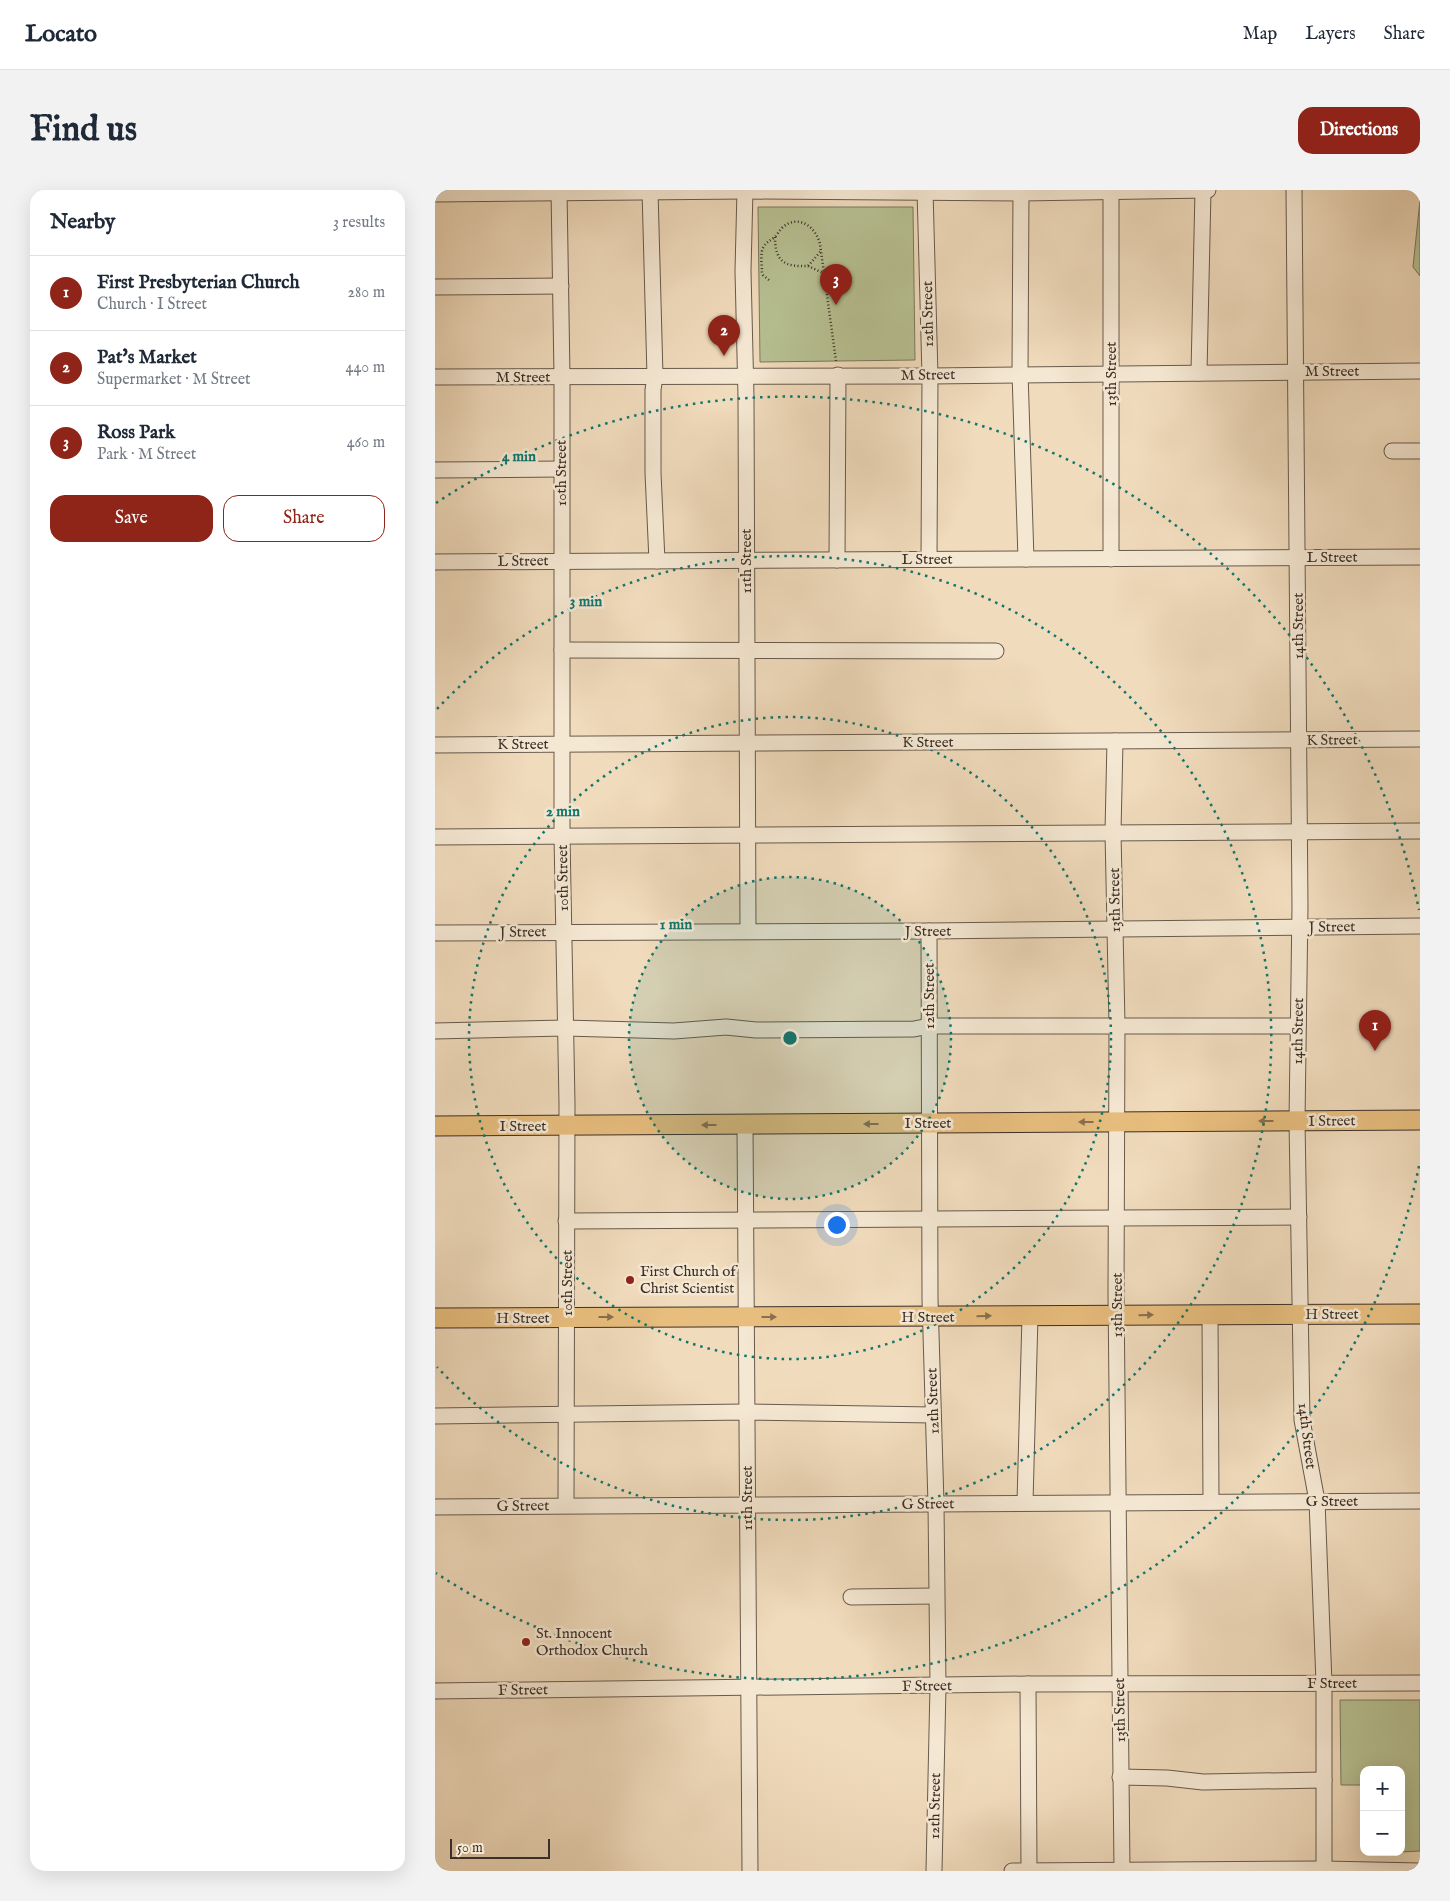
<!DOCTYPE html>
<meta charset="utf-8">
<style>
:root{--surface:#fff;--page:#f2f2f3;--text:#1f2937;--muted:#747a83;--line:#e0e1e3;--accent:#8f2418}
body{margin:0;font-family:"IM FELL English",serif;background:var(--page);color:var(--text)}
.controls{position:absolute;right:15px;bottom:15px;display:grid;overflow:hidden;border-radius:10px;box-shadow:0 5px 20px #0002}
.controls button{width:45px;height:45px;display:grid;place-items:center;padding:0;border:0;border-bottom:1px solid var(--line);background:var(--surface);color:var(--text);font:25px sans-serif}
.scale{position:absolute;left:15px;bottom:12px;width:100px;box-sizing:border-box;padding-left:5px;border:2px solid #3b2f28;border-top:0;font-size:14px;line-height:18px;white-space:nowrap;color:#3b2f28;-webkit-text-stroke:4px #f5e8d3;paint-order:stroke}
.you{position:absolute;left:401px;top:1034px;width:18px;height:18px;margin:-12px;border:4px solid #fff;border-radius:50%;background:#1a73e8;box-shadow:0 0 0 8px #1a73e833}
.badge{display:grid;place-items:center;width:32px;height:32px;border-radius:50%;background:var(--accent);color:#fff;font-size:16px;font-weight:700}
.pin{position:absolute;translate:-50% -41px;filter:drop-shadow(0 1px 2px #0008)}
.pin::after{content:'';position:absolute;top:26px;width:18px;height:15px;background:inherit;clip-path:polygon(0 0,100% 0,50% 100%)}
.list{margin:0;padding:0;list-style:none}
h2{display:flex;justify-content:space-between;align-items:center;height:65px;margin:0;padding:0 20px;font-size:21px}
h2 small{font-size:16px;font-weight:400;color:var(--muted)}
.list li{display:grid;grid-template-columns:32px 1fr auto;gap:15px;align-items:center;box-sizing:border-box;height:75px;padding:0 20px;border-top:1px solid var(--line)}
.list b{display:block;font-size:19px;white-space:nowrap}
.list p{margin:0;font-size:16px;white-space:nowrap;color:var(--muted)}
.list em{font-size:16px;font-style:normal;color:var(--muted)}
.actions{display:flex;gap:10px;padding:15px 20px}
.actions a{flex:1;padding:11px 0;border:1px solid var(--accent);border-radius:15px;text-align:center;font-size:18px;color:var(--accent)}
.actions .main{background:var(--accent);color:#fff}
.map{position:relative;flex:none;width:985px;height:1681px;overflow:hidden;border-radius:15px}
header{display:flex;align-items:center;gap:30px;box-sizing:border-box;height:70px;padding:0 25px;background:var(--surface);border-bottom:1px solid var(--line)}
header strong{font-size:24px}
nav{display:flex;gap:28px;margin-inline-start:auto;font-size:18px}
.intro{display:flex;align-items:center;justify-content:space-between;box-sizing:border-box;height:120px;padding:0 30px}
h1{margin:0;font-size:35px}
.button{padding:12px 22px;border-radius:15px;background:var(--accent);color:#fff;font-size:18px;font-weight:700}
main{display:flex;gap:30px;padding:0 30px}
aside{flex:1;background:var(--surface);border-radius:15px;box-shadow:0 5px 20px #0002}
.map>svg:first-child{display:block}
.green{fill:#b7c193;stroke:#79785e}
.lines{fill:none;stroke-linecap:round;stroke-linejoin:round}
.minor-casing{stroke:#685a4d;stroke-width:17}
.major-casing{stroke:#3b2f28;stroke-width:21}
.path{stroke:#3b2f28;stroke-width:2.5;stroke-dasharray:1 2.5;stroke-linecap:butt}
.minor{stroke:#f5e8d3;stroke-width:15}
.major{stroke:#e8be7e;stroke-width:19}
.oneway{fill:#896f4f}
.ring{fill:none;stroke:#0f766e;stroke-width:2.5;stroke-dasharray:2.5 5}
.poi-dot{fill:#8f2418;stroke:#f5e8d3;stroke-width:2}
.labels{text-anchor:middle;dominant-baseline:central;stroke-width:5;stroke-linejoin:round;paint-order:stroke}
.street-label{font-size:15px;fill:#3b2f28;stroke:#f5e8d3}
.poi-label{font-size:15px;fill:#3b2f28;stroke:#f5e8d3;text-anchor:start}
.centre{fill:#0f766e;stroke:#f5e8d3;stroke-width:2.5}
.ring-label{font-size:15px;text-anchor:middle;font-weight:bold;fill:#0f766e;stroke:#f5e8d3;stroke-width:5;stroke-linejoin:round;paint-order:stroke}
</style>
<header>
<strong>Locato</strong>
<nav><a>Map</a><a>Layers</a><a>Share</a></nav>
</header>
<div class="intro"><h1>Find us</h1><a class="button">Directions</a></div>
<main>
<aside>
<h2>Nearby<small>3 results</small></h2>
<ul class="list">
<li><span class="badge">1</span><div><b>First Presbyterian Church</b><p>Church · I Street</p></div><em>280 m</em></li>
<li><span class="badge">2</span><div><b>Pat's Market</b><p>Supermarket · M Street</p></div><em>440 m</em></li>
<li><span class="badge">3</span><div><b>Ross Park</b><p>Park · M Street</p></div><em>460 m</em></li>
</ul>
<div class="actions"><a class="main">Save</a><a>Share</a></div>
</aside>
<div class="map">
<svg width="985" height="1681" viewBox="0 0 985 1681">
<rect width="100%" height="100%" fill="#f0dbbc"/>
<filter id="stains"><feTurbulence type="fractalNoise" baseFrequency=".004" numOctaves="4"/><feColorMatrix values="0 0 0 0 .2 0 0 0 0 .09 0 0 0 0 .02 0 0 0 .5 -.17"/></filter>
<radialGradient id="worn" r=".72"><stop offset=".6" stop-color="#630" stop-opacity="0"/><stop offset="1" stop-color="#630" stop-opacity=".3"/></radialGradient>
<g class="green">
<path d="M 985,10 L 985,86 L 978,77 Z"/>
<path d="M 323,17 L 478,17 L 480,170 L 325,172 Z"/>
<path d="M 905,1510 L 985,1510 L 985,1661 L 966,1662 L 966,1580 L 929,1580 L 929,1595 L 906,1595 Z"/>
</g>
<g class="lines">
<defs>
<g id="minor">
<path d="M 124,0 L 127,186 L 127,646 L 132,914 L 131,1315"/>
<path d="M 215,0 L 220,186 L 218,200 L 218,283 L 222,371"/>
<path d="M 310,0 L 308,81 L 311,207 L 313,741"/>
<path d="M 490,0 L 495,186 L 494,369"/>
<path d="M 586,0 L 585,183 L 591,369"/>
<path d="M 859,0 L 865,717 L 862,931 L 867,1230 L 882,1311 L 889,1493 L 889,1681"/>
<path d="M 0,4 L 310,1 L 586,3 L 773,0"/>
<path d="M 0,97 L 126,96"/>
<path d="M 764,183 L 768,0"/>
<path d="M 0,187 L 495,186 L 985,181"/>
<path d="M 957,261 L 985,261"/>
<path d="M 0,280 L 126,279"/>
<path d="M 676,369 L 676,0"/>
<path d="M 402,370 L 403,185"/>
<path d="M 0,372 L 985,367"/>
<path d="M 127,460 L 561,461"/>
<path d="M 680,551 L 678,642 L 682,835 L 681,1104 L 687,1680"/>
<path d="M 0,555 L 985,549"/>
<path d="M 0,647 L 985,641"/>
<path d="M 494,741 L 495,1109 L 501,1314 L 503,1496 L 499,1681"/>
<path d="M 0,743 L 494,741 L 985,736"/>
<path d="M 0,841 L 130,838 L 239,841 L 291,837 L 321,840 L 479,839 L 494,836 L 863,836"/>
<path d="M 310,935 L 315,1681"/>
<path d="M 131,1031 L 864,1027"/>
<path d="M 775,1124 L 776,1312"/>
<path d="M 0,1226 L 311,1222 L 498,1225"/>
<path d="M 590,1312 L 595,1126"/>
<path d="M 0,1317 L 985,1311"/>
<path d="M 416,1407 L 501,1406"/>
<path d="M 593,1494 L 594,1681"/>
<path d="M 0,1501 L 593,1494 L 985,1493"/>
<path d="M 685,1587 L 732,1588 L 768,1592 L 889,1590"/>
<path d="M 577,1681 L 889,1679 L 985,1681"/>
</g>
<g id="major">
<path d="M 0,936 L 985,930"/>
<path d="M 0,1128 L 985,1124"/>
</g>
</defs>
<use href="#minor" class="minor-casing"/>
<use href="#major" class="major-casing"/>
<g class="path">
<path d="M 340,47 C 340,72 350,77 373,76 L 386,61"/>
<path d="M 373,76 L 388,83"/>
<path d="M 334,90 L 328,85 L 327,82 C 327,75 325,64 328,58 C 331,52 335,51 340,47 C 342,45 344,41 347,38 C 363,23 381,37 385,54 L 401,171"/>
</g>
<use href="#minor" class="minor"/>
<use href="#major" class="major"/>
</g>
<defs><path id="oneway-solid" d="M-6-.8H1V-3.2L6.5 0L1 3.2V.8H-6Z" transform="scale(1.25)"/></defs>
<g class="oneway">
<use href="#oneway-solid" transform="translate(831 931) rotate(180)"/>
<use href="#oneway-solid" transform="translate(651 932) rotate(180)"/>
<use href="#oneway-solid" transform="translate(436 934) rotate(180)"/>
<use href="#oneway-solid" transform="translate(274 935) rotate(180)"/>
<use href="#oneway-solid" transform="translate(711 1125) rotate(-1)"/>
<use href="#oneway-solid" transform="translate(549 1126) rotate(-1)"/>
<use href="#oneway-solid" transform="translate(171 1127)"/>
<use href="#oneway-solid" transform="translate(334 1127)"/>
</g>
<circle cx="355" cy="848" r="161" fill="#0f766e" fill-opacity=".12"/>
<g class="ring">
<circle cx="355" cy="848" r="161"/>
<circle cx="355" cy="848" r="321"/>
<path d="M2 519A482 482 0 1 1 2 1177"/>
<path d="M984 976A642 642 0 0 1 1 1383M1 313A642 642 0 0 1 984 720"/>
</g>
<g class="poi-dot">
<circle cx="195" cy="1090" r="5"/>
<circle cx="91" cy="1452" r="5"/>
</g>
<g class="labels">
<g class="street-label">
<text transform="translate(493 124) rotate(-91)">12th Street</text>
<text x="897" y="181">M Street</text>
<text transform="translate(676 184) rotate(-90)">13th Street</text>
<text transform="translate(493 185) rotate(-1)">M Street</text>
<text x="88" y="187">M Street</text>
<text transform="translate(126 283) rotate(-90)">10th Street</text>
<text x="897" y="367">L Street</text>
<text x="492" y="369">L Street</text>
<text transform="translate(88 371) rotate(-1)">L Street</text>
<text transform="translate(311 371) rotate(-90)">11th Street</text>
<text transform="translate(863 436) rotate(-90)">14th Street</text>
<text transform="translate(897 550) rotate(-1)">K Street</text>
<text x="493" y="552">K Street</text>
<text x="88" y="554">K Street</text>
<text transform="translate(128 688) rotate(-91)">10th Street</text>
<text transform="translate(680 710) rotate(-91)">13th Street</text>
<text transform="translate(897 737) rotate(-1)">J Street</text>
<text x="493" y="741">J Street</text>
<text transform="translate(88 742) rotate(-1)">J Street</text>
<text transform="translate(494 806) rotate(-90)">12th Street</text>
<text transform="translate(863 841) rotate(-89)">14th Street</text>
<text transform="translate(897 931) rotate(-1)">I Street</text>
<text x="493" y="933">I Street</text>
<text x="88" y="936">I Street</text>
<text transform="translate(132 1093) rotate(-90)">10th Street</text>
<text transform="translate(682 1115) rotate(-90)">13th Street</text>
<text x="897" y="1124">H Street</text>
<text x="493" y="1127">H Street</text>
<text x="88" y="1128">H Street</text>
<text transform="translate(498 1211) rotate(-92)">12th Street</text>
<text transform="translate(872 1246) rotate(83)">14th Street</text>
<text transform="translate(312 1308) rotate(-90)">11th Street</text>
<text x="897" y="1311">G Street</text>
<text transform="translate(493 1314) rotate(-1)">G Street</text>
<text transform="translate(88 1316) rotate(-1)">G Street</text>
<text x="897" y="1493">F Street</text>
<text transform="translate(492 1496) rotate(-1)">F Street</text>
<text transform="translate(88 1500) rotate(-1)">F Street</text>
<text transform="translate(685 1520) rotate(-91)">13th Street</text>
<text transform="translate(500 1616) rotate(-89)">12th Street</text>
</g>
<g class="poi-label">
<text x="205" y="1081">First Church of<tspan x="205" dy="17">Christ Scientist</tspan></text>
<text x="101" y="1443">St. Innocent<tspan x="101" dy="17">Orthodox Church</tspan></text>
</g>
</g>
<circle cx="355" cy="848" r="8" class="centre"/>
<g class="ring-label">
<text x="84" y="271">4 min</text>
<text x="151" y="416">3 min</text>
<text x="128" y="626">2 min</text>
<text x="241" y="739">1 min</text>
</g>
<rect width="100%" height="100%" filter="url(#stains)"/>
<rect width="100%" height="100%" fill="url(#worn)"/>
</svg>
<div class="controls">
<button>+</button>
<button>−</button>
</div>
<div class="scale">50 m</div>
<div class="you"></div>
<div class="pin badge" style="left:940px;top:861px">1</div>
<div class="pin badge" style="left:289px;top:166px">2</div>
<div class="pin badge" style="left:401px;top:115px">3</div>
</div>
</main>
